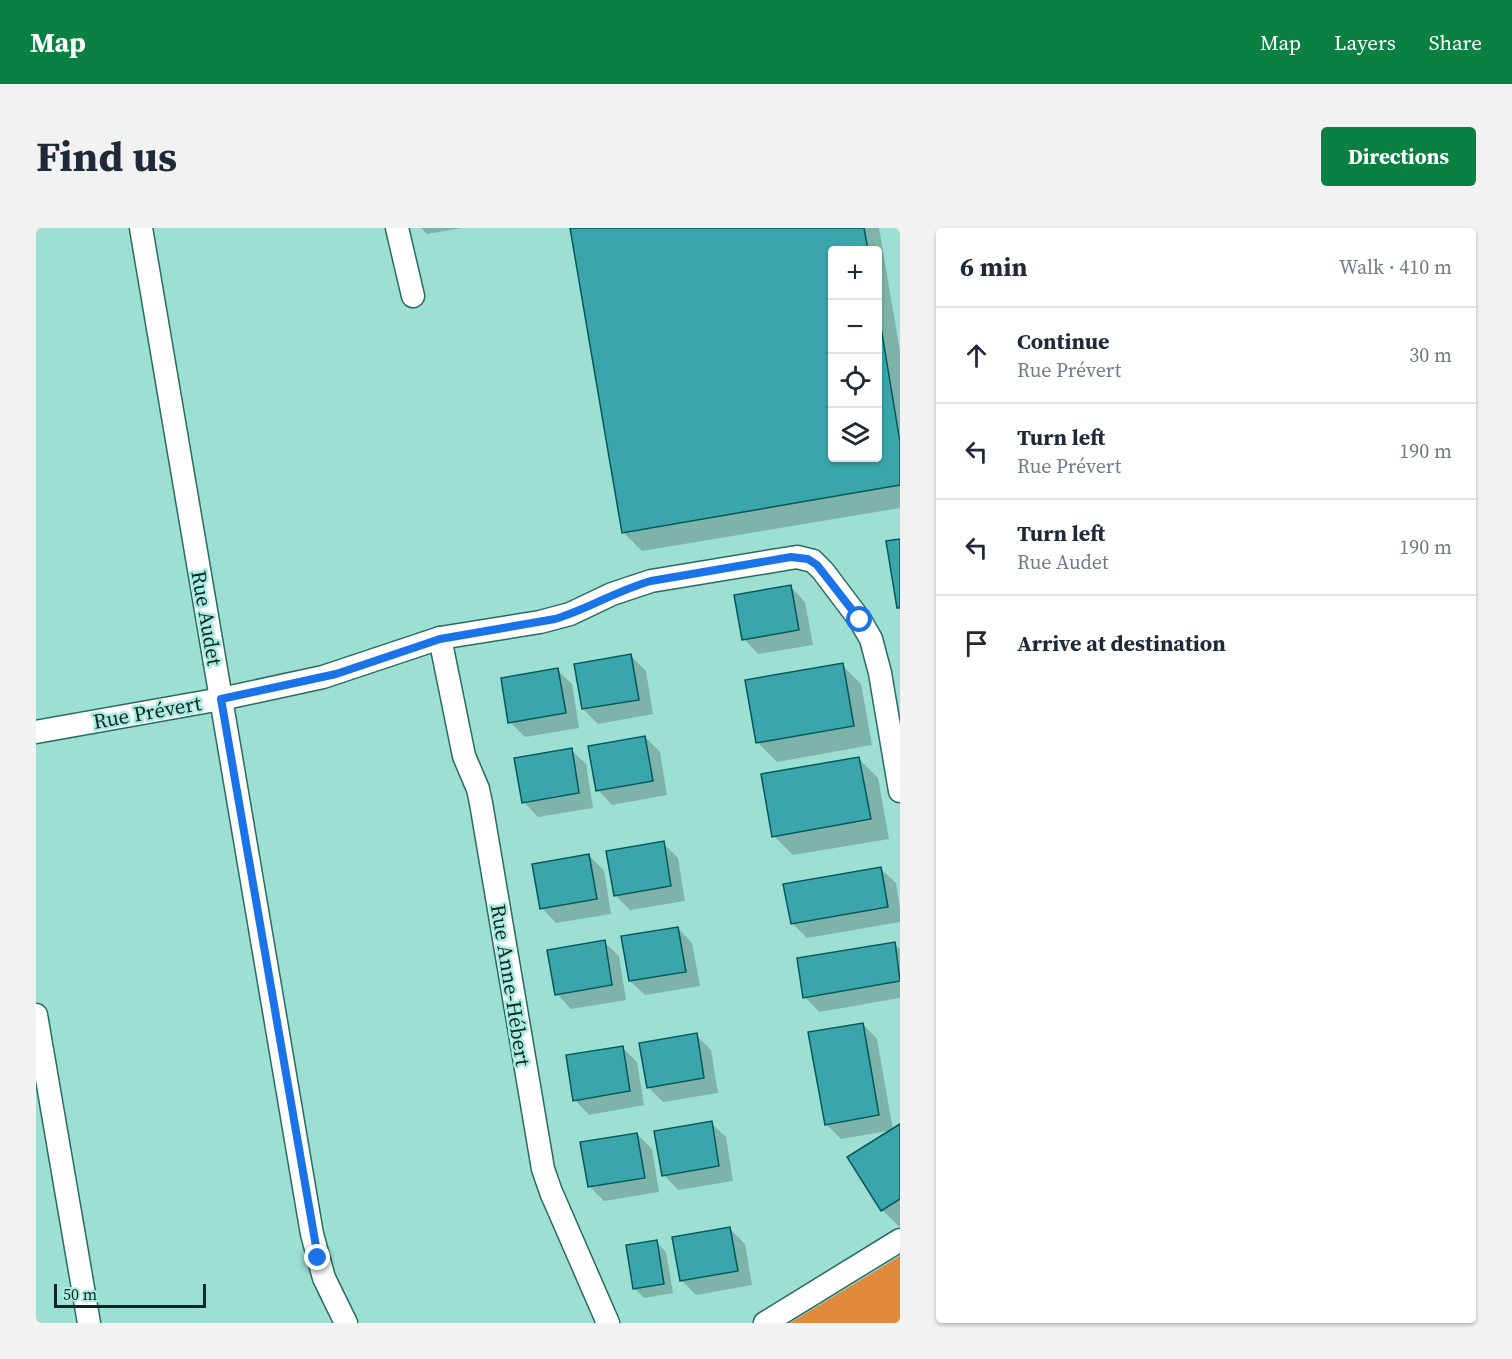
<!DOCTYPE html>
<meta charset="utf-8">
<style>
:root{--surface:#fff;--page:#f2f2f3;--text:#1f2937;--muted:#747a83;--line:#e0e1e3;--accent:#0b8043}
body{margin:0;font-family:"Source Serif 4",serif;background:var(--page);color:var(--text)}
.controls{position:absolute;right:18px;top:18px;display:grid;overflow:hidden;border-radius:6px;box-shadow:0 2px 4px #0004}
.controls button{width:54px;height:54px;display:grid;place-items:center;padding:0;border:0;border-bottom:2px solid var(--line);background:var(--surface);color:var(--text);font:30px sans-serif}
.scale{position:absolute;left:18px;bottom:15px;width:152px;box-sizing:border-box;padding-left:6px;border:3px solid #0c2823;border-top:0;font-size:16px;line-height:21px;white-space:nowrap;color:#0c2823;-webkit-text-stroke:4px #aaede0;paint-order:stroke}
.stop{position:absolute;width:18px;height:18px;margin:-14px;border:4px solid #1a73e8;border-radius:50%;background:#fff}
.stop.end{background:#1a73e8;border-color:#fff;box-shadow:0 2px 6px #0008}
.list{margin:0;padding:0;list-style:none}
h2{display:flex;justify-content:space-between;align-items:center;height:78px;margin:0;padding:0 24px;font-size:26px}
h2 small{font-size:20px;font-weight:400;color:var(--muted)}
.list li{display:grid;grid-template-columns:39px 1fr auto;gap:18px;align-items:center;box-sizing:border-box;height:96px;padding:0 24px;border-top:2px solid var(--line)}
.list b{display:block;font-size:22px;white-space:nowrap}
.list p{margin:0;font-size:20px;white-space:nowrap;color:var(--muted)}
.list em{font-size:20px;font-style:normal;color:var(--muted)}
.icon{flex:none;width:33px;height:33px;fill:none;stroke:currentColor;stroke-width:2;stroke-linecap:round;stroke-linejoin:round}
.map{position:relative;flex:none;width:864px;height:1095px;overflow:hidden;border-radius:6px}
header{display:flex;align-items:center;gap:36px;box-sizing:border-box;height:84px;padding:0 30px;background:var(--accent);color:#fff}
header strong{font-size:28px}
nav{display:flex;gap:33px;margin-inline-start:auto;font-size:21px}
.intro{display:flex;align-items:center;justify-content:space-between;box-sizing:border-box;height:144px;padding:0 36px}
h1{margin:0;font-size:42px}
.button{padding:15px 27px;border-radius:6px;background:var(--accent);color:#fff;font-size:21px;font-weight:700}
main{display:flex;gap:36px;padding:0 36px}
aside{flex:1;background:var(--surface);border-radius:6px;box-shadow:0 2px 4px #0004}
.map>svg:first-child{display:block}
.green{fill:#df8b3b}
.shadow{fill:#0003;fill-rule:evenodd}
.building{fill:#3aa5ab;stroke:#04585c;stroke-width:1.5}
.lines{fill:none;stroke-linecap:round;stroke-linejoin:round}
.minor-casing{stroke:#286b60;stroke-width:25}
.minor{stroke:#fff;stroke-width:22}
.route{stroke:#1a73e8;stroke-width:8}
.labels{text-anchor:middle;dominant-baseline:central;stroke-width:5;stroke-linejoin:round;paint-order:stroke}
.street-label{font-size:21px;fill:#0c2823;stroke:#aaede0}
</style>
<header>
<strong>Map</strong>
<nav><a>Map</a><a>Layers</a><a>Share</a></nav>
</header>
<div class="intro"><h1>Find us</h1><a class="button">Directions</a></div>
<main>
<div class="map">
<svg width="864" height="1095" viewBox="0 0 864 1095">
<rect width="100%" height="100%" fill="#9de0d3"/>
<path class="green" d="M 864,1028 L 864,1095 L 754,1095 Z"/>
<g class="shadow">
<path d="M 385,0 L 426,0 L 391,6 Z"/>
<path d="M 536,0 L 843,0 L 864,123 L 864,280 L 606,323 L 587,304 ZM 796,22 L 842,22 L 842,230 L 796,230 Z"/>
<path d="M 755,359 L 769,374 L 777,417 L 722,426 L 708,411 Z"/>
<path d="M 595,428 L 610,443 L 617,486 L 562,496 L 547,481 Z"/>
<path d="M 806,437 L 825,456 L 836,517 L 741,534 L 721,514 Z"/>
<path d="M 521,442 L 536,456 L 543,500 L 489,509 L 474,494 Z"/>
<path d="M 609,509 L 624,524 L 631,567 L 576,577 L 562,562 Z"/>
<path d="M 535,522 L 550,536 L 557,580 L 502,589 L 488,574 Z"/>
<path d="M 823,531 L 842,550 L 853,611 L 757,627 L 738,608 Z"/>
<path d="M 627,615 L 642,630 L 649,673 L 594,682 L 580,668 Z"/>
<path d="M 553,628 L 568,642 L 575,686 L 520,695 L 506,680 Z"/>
<path d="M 845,641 L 860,655 L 864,680 L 864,694 L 771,710 L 756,695 Z"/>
<path d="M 642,700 L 656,715 L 664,758 L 609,767 L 594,753 Z"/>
<path d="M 568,714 L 583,728 L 590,772 L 535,781 L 521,766 Z"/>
<path d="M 858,715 L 864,721 L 864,770 L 783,784 L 769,769 Z"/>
<path d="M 827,796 L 841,811 L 857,902 L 805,911 L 790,896 Z"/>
<path d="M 660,807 L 675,822 L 682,865 L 627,874 L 612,859 Z"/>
<path d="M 586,819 L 601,834 L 608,877 L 553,887 L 539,872 Z"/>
<path d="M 675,895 L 690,909 L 697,953 L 642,962 L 628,947 Z"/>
<path d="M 864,898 L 864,999 L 846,982 Z"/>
<path d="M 601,906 L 616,921 L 623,964 L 568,973 L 554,959 Z"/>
<path d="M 694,1001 L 709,1016 L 716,1057 L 660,1067 L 645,1052 Z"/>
<path d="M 620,1014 L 630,1024 L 637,1065 L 608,1070 L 598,1060 Z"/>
</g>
<g class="building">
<path d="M 534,0 L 828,0 L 832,22 L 796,22 L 796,230 L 842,230 L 842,81 L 864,214 L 864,257 L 586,305 Z"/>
<path d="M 864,311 L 864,380 L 861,380 L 850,313 Z"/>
<path d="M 755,357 L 763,402 L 706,412 L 698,367 Z"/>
<path d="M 595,426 L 603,472 L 546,481 L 538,436 Z"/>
<path d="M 807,435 L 818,498 L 720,515 L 709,452 Z"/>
<path d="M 522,440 L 530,485 L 472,495 L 465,450 Z"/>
<path d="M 609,508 L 617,553 L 560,563 L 552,518 Z"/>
<path d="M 536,520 L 543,565 L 486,575 L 478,530 Z"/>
<path d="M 823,529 L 835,591 L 736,609 L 725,546 Z"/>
<path d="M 628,613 L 635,658 L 578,668 L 570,623 Z"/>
<path d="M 553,626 L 561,671 L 504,681 L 496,636 Z"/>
<path d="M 845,639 L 852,679 L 755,696 L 747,656 Z"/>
<path d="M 642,699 L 650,744 L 593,753 L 585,708 Z"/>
<path d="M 569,712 L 576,757 L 519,767 L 511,722 Z"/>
<path d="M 859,714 L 864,753 L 767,770 L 761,730 Z"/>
<path d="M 827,795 L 843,887 L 789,897 L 772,804 Z"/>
<path d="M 661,805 L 668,850 L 611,860 L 603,815 Z"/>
<path d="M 587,818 L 594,863 L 537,873 L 530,827 Z"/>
<path d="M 676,893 L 683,938 L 626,948 L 618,903 Z"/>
<path d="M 864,896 L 864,971 L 845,983 L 811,929 Z"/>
<path d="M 601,905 L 609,950 L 552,959 L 544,914 Z"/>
<path d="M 694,999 L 702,1043 L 644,1053 L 636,1009 Z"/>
<path d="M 621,1012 L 628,1056 L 597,1061 L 590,1017 Z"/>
</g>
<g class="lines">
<defs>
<g id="minor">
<path d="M 105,0 L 276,1006 L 288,1050 L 310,1095"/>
<path d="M 361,0 L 377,68"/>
<path d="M 404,410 L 428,528 L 442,561 L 445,575 L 507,941 L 515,964 L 572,1095"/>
<path d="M 0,504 L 185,471 L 287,449 L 404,410 L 504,394 L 534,386 L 576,366 L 615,353 L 761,329 L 777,333 L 787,343 L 824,392 L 835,411 L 844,445 L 864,563"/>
<path d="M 0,787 L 53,1095"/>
<path d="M 729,1095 L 864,1012"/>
</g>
</defs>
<use href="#minor" class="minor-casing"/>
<use href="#minor" class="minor"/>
</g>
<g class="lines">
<path class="route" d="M 282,1030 L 185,471 L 300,446 L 404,411 L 519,391 C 552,381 582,362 615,353 L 755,329 L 772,331 L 781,337 L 824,392"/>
</g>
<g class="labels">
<g class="street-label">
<text transform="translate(171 390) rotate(80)">Rue Audet</text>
<text transform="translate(111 484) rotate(-10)">Rue Prévert</text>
<text transform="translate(475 757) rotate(81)">Rue Anne-Hébert</text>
</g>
</g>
</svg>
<div class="controls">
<button>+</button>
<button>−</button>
<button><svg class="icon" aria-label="locate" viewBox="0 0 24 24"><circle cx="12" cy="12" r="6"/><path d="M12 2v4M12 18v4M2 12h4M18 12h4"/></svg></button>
<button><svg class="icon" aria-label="layers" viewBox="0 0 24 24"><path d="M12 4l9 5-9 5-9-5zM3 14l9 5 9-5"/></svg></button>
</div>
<div class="scale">50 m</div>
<div class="stop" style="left:824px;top:392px"></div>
<div class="stop end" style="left:282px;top:1030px"></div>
</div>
<aside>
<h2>6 min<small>Walk · 410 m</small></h2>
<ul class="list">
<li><svg class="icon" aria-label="ahead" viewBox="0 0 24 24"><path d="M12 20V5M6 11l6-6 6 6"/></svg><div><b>Continue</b><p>Rue Prévert</p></div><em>30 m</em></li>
<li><svg class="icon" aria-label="left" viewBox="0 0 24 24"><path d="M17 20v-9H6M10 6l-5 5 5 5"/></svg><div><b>Turn left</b><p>Rue Prévert</p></div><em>190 m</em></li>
<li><svg class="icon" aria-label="left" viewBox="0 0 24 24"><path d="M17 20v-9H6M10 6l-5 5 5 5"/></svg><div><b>Turn left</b><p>Rue Audet</p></div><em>190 m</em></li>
<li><svg class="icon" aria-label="arrive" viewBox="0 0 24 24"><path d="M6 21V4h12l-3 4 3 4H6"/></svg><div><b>Arrive at destination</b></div></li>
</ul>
</aside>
</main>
